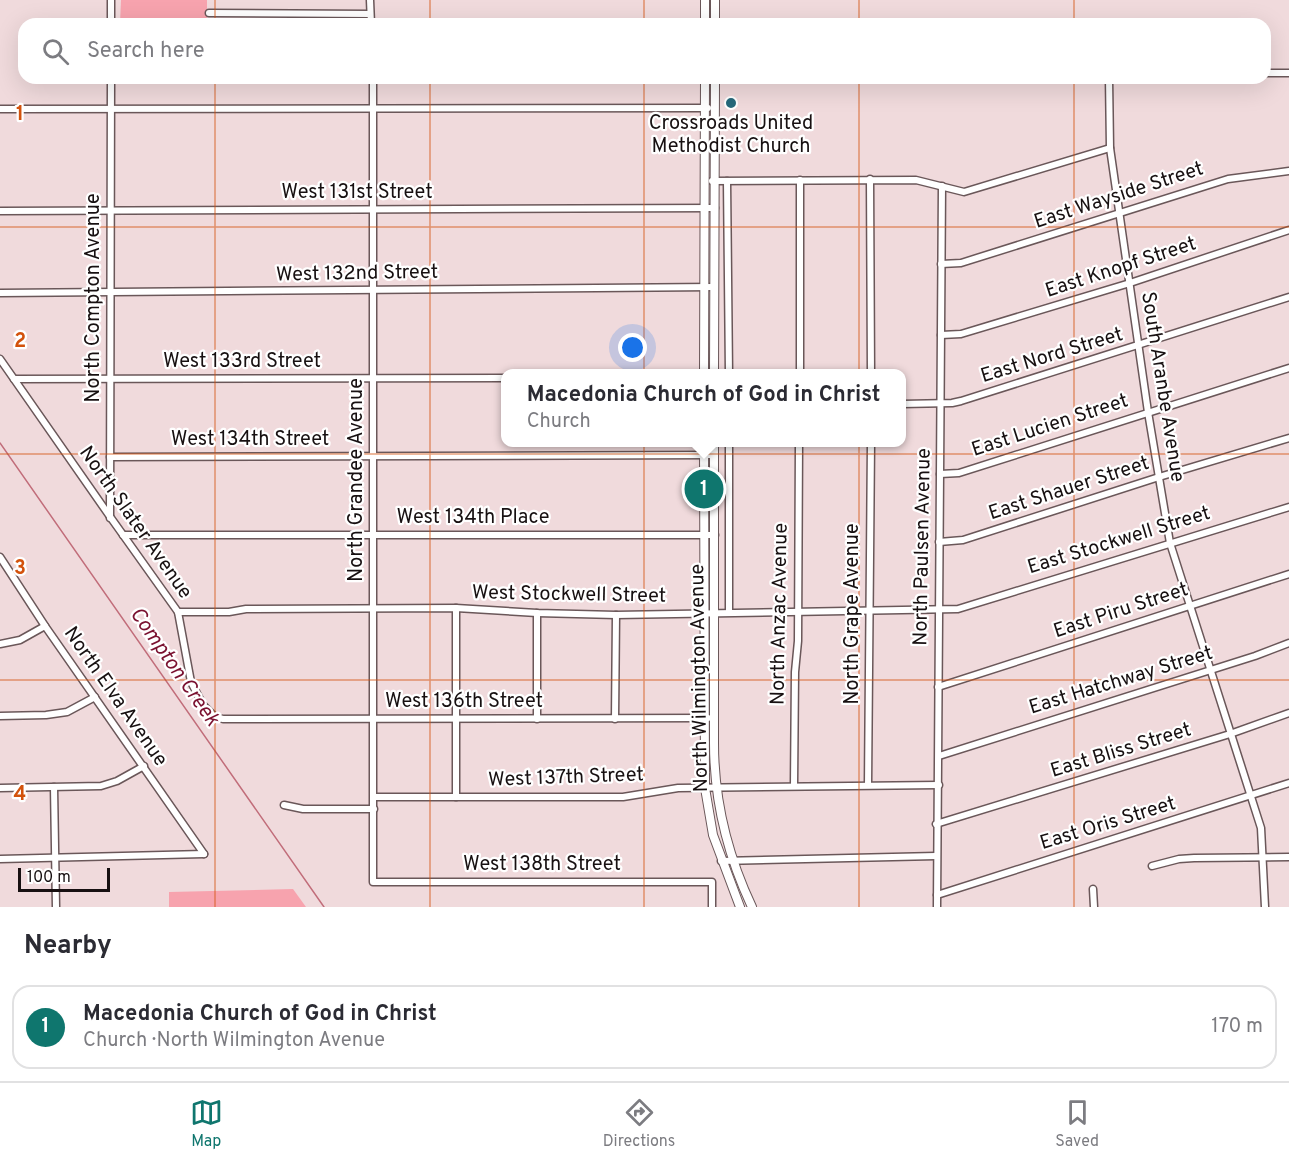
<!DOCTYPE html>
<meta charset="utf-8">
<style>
:root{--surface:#fff;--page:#f7f7f7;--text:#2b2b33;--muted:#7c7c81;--line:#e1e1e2;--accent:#0f766e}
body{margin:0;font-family:Overpass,sans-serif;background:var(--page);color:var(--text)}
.scale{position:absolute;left:18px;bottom:15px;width:92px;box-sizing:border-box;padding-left:6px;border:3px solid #171011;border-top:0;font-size:16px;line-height:21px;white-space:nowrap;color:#171011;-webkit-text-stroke:4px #fff;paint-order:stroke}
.you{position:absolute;left:633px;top:348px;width:21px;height:21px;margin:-15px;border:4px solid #fff;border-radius:50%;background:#1a73e8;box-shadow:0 0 0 9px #1a73e833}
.badge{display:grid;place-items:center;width:39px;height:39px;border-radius:50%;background:var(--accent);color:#fff;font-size:20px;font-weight:700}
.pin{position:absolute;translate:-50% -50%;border:3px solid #fff;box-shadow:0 2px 6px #0006}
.popup{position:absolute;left:501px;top:369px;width:405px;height:78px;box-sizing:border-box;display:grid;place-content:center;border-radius:12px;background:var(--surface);filter:drop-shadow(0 2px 4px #0005);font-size:20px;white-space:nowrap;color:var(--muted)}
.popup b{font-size:22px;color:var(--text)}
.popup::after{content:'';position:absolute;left:50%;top:100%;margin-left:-12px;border:12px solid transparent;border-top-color:var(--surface)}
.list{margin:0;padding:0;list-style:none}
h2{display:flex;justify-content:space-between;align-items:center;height:78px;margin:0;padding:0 24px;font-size:26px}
h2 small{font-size:20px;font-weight:400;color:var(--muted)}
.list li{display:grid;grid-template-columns:39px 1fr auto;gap:18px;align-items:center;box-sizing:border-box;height:84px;margin:0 12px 12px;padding:0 12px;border:2px solid var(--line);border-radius:18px}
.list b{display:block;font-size:22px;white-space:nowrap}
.list p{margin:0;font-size:20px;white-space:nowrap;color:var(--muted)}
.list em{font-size:20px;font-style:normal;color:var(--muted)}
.icon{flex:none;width:33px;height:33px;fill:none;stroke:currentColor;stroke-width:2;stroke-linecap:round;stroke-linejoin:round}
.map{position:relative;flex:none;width:1289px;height:907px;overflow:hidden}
.search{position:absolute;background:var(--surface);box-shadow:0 6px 24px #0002;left:18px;right:18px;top:18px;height:66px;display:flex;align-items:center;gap:15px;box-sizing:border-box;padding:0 21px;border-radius:18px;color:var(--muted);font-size:22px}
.sheet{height:174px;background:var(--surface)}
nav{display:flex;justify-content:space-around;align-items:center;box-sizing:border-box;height:84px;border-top:2px solid var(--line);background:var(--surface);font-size:16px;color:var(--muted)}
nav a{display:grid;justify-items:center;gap:3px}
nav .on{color:var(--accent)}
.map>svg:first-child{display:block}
.park{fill:#f7a3ae}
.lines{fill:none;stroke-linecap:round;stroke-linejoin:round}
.stream{stroke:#c16d7a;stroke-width:1.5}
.minor-casing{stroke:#6a5759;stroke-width:9}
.major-casing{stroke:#6a5759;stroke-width:10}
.minor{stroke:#fff;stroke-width:6}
.major{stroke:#fff;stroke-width:8}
.grid{fill:none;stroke:#d3520c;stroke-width:1.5;stroke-opacity:0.55}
.poi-dot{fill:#26697b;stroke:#fff;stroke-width:2}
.labels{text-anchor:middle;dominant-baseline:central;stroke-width:4.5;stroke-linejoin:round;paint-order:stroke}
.poi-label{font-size:20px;fill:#171011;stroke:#fff}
.street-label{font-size:20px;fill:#171011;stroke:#fff}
.water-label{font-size:21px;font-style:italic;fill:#7a1130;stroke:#fff}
.grid-label{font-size:20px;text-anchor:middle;font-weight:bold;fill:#d3520c;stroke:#fff;stroke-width:4.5;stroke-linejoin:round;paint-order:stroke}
</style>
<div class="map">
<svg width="1289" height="907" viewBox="0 0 1289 907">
<rect width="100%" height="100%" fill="#f0dadc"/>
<g class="park">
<path d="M 121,0 L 207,0 L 207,24 L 120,24 Z"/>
<path d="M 293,889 L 306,907 L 169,907 L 169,892 Z"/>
</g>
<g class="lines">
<path class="stream" d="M 0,443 L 324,907"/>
<defs>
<g id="minor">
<path d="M 370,0 L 371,24"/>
<path d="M 209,13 L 370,14"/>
<path d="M 111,24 L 111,0"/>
<path d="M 1265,73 L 1289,73"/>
<path d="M 373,78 L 373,882 L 712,882 L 712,907"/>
<path d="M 1109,78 L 1110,148 L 1148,412 L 1170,543 L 1261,828 L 1265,907"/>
<path d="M 0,109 L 708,108"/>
<path d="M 870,179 L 871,374"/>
<path d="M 712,181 L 916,180 L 964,192 L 1110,148"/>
<path d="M 727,181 L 729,374"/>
<path d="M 0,211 L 715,208"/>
<path d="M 941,264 L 961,263 L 1228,179 L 1289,171"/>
<path d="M 0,293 L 714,287"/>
<path d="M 941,335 L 961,334 L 1130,283 L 1289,230"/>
<path d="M 0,359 L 111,518 L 178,612 L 191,682 L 203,705 L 215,717 L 223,719 L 708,718"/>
<path d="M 800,374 L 800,180"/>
<path d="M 14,379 L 506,378"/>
<path d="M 902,404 L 952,403 L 961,401 L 1289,297"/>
<path d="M 110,457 L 714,455"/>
<path d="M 940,474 L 959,473 L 1289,368"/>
<path d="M 110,518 L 111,78"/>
<path d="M 123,535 L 715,535"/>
<path d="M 939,542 L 963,540 L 1159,477 L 1289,438"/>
<path d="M 0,557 L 45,626 L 204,854"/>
<path d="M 456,608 L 456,797"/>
<path d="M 729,611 L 729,442"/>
<path d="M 178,612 L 229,612 L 246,609 L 456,608 L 537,613 L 616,615 L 958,609 L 1289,507"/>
<path d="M 537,613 L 537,719"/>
<path d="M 0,644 L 20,640 L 45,626"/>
<path d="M 938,687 L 1289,574"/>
<path d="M 0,716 L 46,715 L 67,712 L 95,697"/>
<path d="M 615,719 L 616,615"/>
<path d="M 939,756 L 1255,656 L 1289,643"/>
<path d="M 868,785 L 871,442"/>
<path d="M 794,786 L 795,672 L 798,641 L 799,442"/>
<path d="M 54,787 L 56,907"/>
<path d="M 0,788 L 101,786 L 117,781 L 144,766"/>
<path d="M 374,797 L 623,797 L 678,788 L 939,785"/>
<path d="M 284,805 L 303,809 L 374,809"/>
<path d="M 936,824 L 1230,734 L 1289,713"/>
<path d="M 0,859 L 204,854"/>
<path d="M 721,861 L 936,856"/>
<path d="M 1152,866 L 1179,859 L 1194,858 L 1289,857"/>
<path d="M 1093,889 L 1094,907"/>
<path d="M 937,895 L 1289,783"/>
<path d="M 937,907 L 942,186"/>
</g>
<g id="major">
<path d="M 715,0 L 715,24"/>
<path d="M 705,24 L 705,0"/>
<path d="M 704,374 L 705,78"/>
<path d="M 714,374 L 715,78"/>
<path d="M 704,442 L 705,788 L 713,835 L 740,907"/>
<path d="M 714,442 L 714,743 C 714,801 727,854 752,907"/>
</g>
</defs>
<use href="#minor" class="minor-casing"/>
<use href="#major" class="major-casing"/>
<use href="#minor" class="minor"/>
<use href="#major" class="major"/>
</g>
<path class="grid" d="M 215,0 L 215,24M 430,0 L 430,24M 644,0 L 644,24M 859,0 L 859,24M 1074,0 L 1074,24M 215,78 L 215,907M 430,78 L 430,907M 644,78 L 644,907M 859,78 L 859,907M 1074,78 L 1074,907M 0,227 L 1289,227M 0,454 L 1289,454M 0,680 L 1289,680"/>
<circle class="poi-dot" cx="731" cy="103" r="6"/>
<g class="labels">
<g class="poi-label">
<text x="731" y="124">Crossroads United<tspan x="731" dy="23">Methodist Church</tspan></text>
</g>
<g class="street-label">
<text x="357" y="193">West 131st Street</text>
<text transform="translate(1119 196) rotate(-18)">East Wayside Street</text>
<text transform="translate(1121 268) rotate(-18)">East Knopf Street</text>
<text transform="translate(357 274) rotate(-1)">West 132nd Street</text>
<text transform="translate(94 298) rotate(-90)">North Compton Avenue</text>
<text transform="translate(1052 356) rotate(-17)">East Nord Street</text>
<text x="242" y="362">West 133rd Street</text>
<text transform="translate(1162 387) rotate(81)">South Aranbe Avenue</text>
<text transform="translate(1050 426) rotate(-18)">East Lucien Street</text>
<text x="250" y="440">West 134th Street</text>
<text transform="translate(357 480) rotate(-90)">North Grandee Avenue</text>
<text transform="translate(1069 489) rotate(-18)">East Shauer Street</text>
<text x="473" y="518">West 134th Place</text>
<text transform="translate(135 523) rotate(55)">North Slater Avenue</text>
<text transform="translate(1119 541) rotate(-17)">East Stockwell Street</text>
<text transform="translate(923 547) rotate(-89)">North Paulsen Avenue</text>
<text transform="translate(569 595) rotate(1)">West Stockwell Street</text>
<text transform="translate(1121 611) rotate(-18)">East Piru Street</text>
<text transform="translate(780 614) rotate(-89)">North Anzac Avenue</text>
<text transform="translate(853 614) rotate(-90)">North Grape Avenue</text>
<text transform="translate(700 678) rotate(-91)">North Wilmington Avenue</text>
<text transform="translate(1121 681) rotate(-17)">East Hatchway Street</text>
<text transform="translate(115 697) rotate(55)">North Elva Avenue</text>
<text x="464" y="702">West 136th Street</text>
<text transform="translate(1121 751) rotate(-17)">East Bliss Street</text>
<text transform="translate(566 778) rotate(-2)">West 137th Street</text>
<text transform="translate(1108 824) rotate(-17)">East Oris Street</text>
<text x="542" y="865">West 138th Street</text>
</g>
<g class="water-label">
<text transform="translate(174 667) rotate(55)">Compton Creek</text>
</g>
</g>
<g class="grid-label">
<text x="20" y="120">1</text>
<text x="20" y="347">2</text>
<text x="20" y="574">3</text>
<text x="20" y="800">4</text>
</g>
</svg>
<div class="scale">100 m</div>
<div class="you"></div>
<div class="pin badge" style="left:704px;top:489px">1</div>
<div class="popup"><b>Macedonia Church of God in Christ</b>Church</div>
<div class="search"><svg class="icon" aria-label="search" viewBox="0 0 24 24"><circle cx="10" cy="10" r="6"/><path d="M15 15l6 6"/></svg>Search here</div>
</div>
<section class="sheet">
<h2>Nearby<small></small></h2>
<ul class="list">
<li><span class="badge">1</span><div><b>Macedonia Church of God in Christ</b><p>Church · North Wilmington Avenue</p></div><em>170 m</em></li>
</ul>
</section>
<nav>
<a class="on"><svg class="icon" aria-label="map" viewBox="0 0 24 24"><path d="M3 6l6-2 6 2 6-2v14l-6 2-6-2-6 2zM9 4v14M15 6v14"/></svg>Map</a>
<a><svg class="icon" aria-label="directions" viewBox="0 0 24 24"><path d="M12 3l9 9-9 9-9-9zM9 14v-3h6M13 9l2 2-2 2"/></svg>Directions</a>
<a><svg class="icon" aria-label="saved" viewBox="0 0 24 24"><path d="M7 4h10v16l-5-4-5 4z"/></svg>Saved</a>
</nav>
